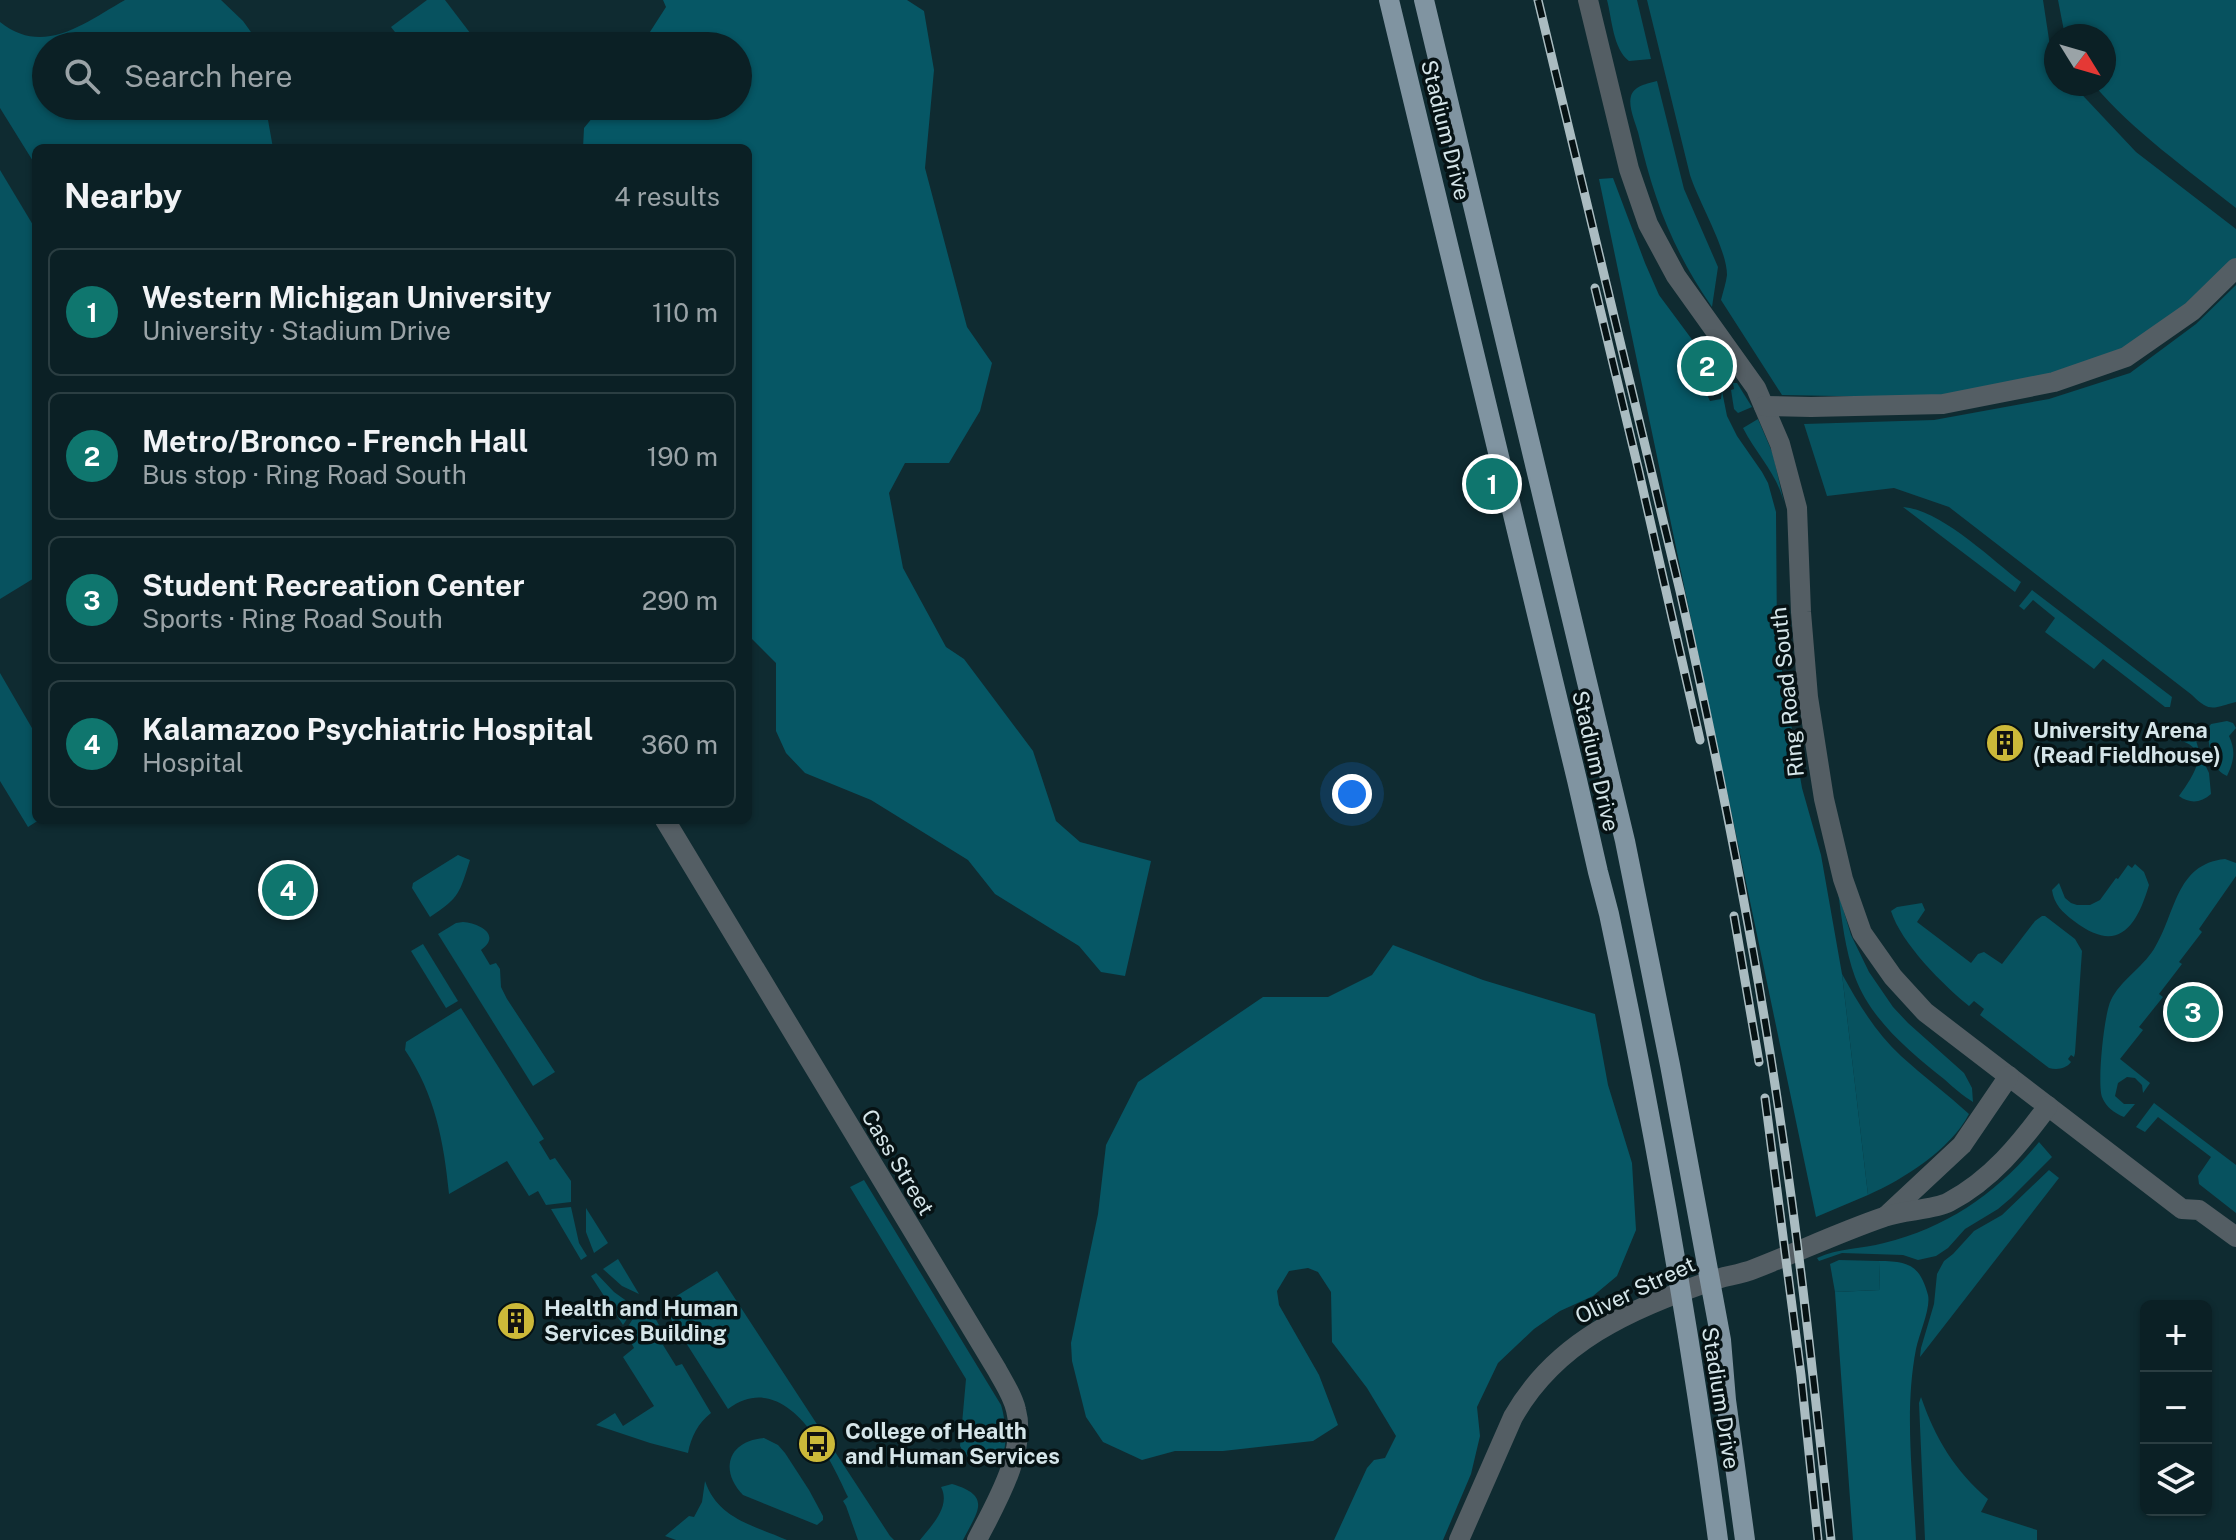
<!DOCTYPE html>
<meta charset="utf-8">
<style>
:root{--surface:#0b2025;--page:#192d32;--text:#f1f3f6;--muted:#9aa3a7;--line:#2b3e42;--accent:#0f766e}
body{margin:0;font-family:"Public Sans",sans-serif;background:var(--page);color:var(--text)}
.controls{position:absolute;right:24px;bottom:24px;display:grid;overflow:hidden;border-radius:12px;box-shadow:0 2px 6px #0004}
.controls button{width:72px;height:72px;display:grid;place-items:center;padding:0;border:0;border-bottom:2px solid var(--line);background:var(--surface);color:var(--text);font:40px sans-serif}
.compass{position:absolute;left:2044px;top:24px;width:72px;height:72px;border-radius:50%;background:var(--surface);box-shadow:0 2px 6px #0004;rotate:127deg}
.you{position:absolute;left:1352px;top:794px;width:28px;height:28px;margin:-20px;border:6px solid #fff;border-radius:50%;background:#1a73e8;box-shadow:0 0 0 12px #1a73e833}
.badge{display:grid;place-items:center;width:52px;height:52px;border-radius:50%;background:var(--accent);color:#fff;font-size:26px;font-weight:700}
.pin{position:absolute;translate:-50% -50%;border:4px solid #fff;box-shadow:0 2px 8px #0006}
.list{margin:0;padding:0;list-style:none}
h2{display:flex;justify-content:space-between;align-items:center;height:104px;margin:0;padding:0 32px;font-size:34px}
h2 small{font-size:26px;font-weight:400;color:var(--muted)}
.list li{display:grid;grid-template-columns:52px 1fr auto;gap:24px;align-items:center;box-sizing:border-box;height:128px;margin:0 16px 16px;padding:0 16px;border:2px solid var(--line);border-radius:12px}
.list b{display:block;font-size:30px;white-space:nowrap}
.list p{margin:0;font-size:26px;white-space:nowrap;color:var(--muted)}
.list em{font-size:26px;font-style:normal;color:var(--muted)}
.icon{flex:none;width:44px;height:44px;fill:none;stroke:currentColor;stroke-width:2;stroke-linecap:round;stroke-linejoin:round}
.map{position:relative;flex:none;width:2236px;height:1540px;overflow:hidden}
.search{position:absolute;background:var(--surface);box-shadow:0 2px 6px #0004;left:32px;top:32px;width:720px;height:88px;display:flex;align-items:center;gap:20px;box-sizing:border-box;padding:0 28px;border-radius:44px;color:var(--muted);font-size:30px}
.panel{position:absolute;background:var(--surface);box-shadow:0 2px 6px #0004;left:32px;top:144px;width:720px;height:680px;border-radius:12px}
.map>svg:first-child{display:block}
.green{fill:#07525f}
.forest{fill:#065765}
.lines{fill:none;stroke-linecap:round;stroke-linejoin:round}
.street{stroke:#545e64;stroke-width:20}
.primary{stroke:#8094a1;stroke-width:20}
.rail-casing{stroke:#aabcc1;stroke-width:9}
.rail{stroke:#061214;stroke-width:6;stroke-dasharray:18;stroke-linecap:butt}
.labels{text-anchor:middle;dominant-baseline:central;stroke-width:7;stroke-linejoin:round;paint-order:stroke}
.street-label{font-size:22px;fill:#d5e5e9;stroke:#061214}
.poi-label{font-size:22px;font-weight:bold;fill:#d5e5e9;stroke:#061214;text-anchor:start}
</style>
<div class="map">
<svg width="2236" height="1540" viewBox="0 0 2236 1540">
<rect width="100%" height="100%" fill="#0f2b31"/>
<g class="green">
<path d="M 125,0 L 221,0 L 243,21 L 261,46 L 46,46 L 46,106 L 287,106 L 288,112 L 268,120 L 273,148 L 36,148 L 36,166 L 0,108 L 0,22 C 44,57 84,23 125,0 Z"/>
<path d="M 427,0 L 445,0 L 480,46 L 406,46 L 391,27 Z"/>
<path d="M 1607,0 L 1637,0 L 1651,59 L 1629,61 C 1613,49 1612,19 1607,0 Z"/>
<path d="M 1647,0 L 2043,0 L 2050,46 L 2056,57 L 2056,84 L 2072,84 L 2136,152 L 2236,229 L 2236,258 L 2180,312 L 2117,353 L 2041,379 L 1944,395 L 1890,397 L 1782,395 L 1721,300 C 1723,292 1726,283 1727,275 C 1727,249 1699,203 1690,175 Z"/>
<path d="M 2058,0 L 2236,0 L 2236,208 C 2187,169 2134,132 2093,84 L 2104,84 L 2104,36 L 2065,36 Z"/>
<path d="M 1657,81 L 1684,189 L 1718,267 L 1712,307 C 1672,249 1654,200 1638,132 C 1635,122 1628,106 1631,96 C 1635,85 1647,84 1657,81 Z"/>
<path d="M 0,170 L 36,230 L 36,577 L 0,599 Z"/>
<path d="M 2236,285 L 2236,702 C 2213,708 2210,713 2192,695 L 1949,507 L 1894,488 L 1827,496 L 1804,424 L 1934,420 L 2049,399 L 2130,373 L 2196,324 Z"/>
<path d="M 1733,383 L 1737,383 L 1752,407 L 1738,413 L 1734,409 L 1731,390 L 1734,389 Z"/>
<path d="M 1758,419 L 1773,454 L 1784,503 C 1777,473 1756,454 1743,428 Z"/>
<path d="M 1903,507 C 1941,510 1991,559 2021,582 L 2015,592 Z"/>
<path d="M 2032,590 L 2172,697 L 2170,707 L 2165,707 L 2103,659 L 2094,669 L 2045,632 L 2055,618 L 2033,600 L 2024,610 L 2019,606 Z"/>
<path d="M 0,673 L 36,735 L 36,820 L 39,820 L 28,827 L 0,781 Z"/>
<path d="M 2227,721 L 2233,723 L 2236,728 L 2229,736 C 2236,751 2234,761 2227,776 C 2210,769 2210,746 2207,730 L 2211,724 Z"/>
<path d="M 2187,723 L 2192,727 L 2200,754 L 2209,773 L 2211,794 C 2201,803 2190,804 2179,796 C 2193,776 2215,747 2174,739 L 2174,734 L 2178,725 Z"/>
<path d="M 458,855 L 470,860 C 459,894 460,897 430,917 L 412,888 L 413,883 Z"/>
<path d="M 2225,859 L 2236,863 L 2236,876 L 2199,929 L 2202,932 L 2179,962 L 2182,964 L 2159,994 L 2163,997 L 2139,1027 L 2143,1030 L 2120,1059 L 2150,1083 L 2143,1093 L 2142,1085 L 2135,1078 L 2127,1077 L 2118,1083 L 2115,1096 L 2124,1104 L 2135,1104 L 2124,1117 C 2114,1113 2106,1107 2102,1097 C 2097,1083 2104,1014 2111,1000 C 2120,981 2142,968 2154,949 C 2176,914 2175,864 2225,859 Z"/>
<path d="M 2135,864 L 2144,872 L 2149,885 C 2136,929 2117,954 2074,921 C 2062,912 2054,904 2052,890 L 2059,883 L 2065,898 L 2071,903 L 2077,905 L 2090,905 L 2100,900 L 2116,878 L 2118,879 L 2128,865 L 2132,868 Z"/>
<path d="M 1838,892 L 1851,935 L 1869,972 L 1893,1007 L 1908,1023 L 1964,1073 L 1972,1088 L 1973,1102 C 1963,1096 1953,1087 1944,1079 C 1909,1051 1871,1020 1855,977 C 1845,950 1842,920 1838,892 Z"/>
<path d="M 1922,903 L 1925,910 L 1917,922 L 1971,963 L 1978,954 L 1984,952 L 2002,964 L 2035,921 L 2042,916 L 2045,916 L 2075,939 L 2082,951 L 2075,1053 L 2074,1057 L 2071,1055 L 2068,1059 L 2071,1062 C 2066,1069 2057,1070 2049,1068 L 1980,1015 L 1984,1009 L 1974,1001 L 1969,1006 C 1943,985 1901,943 1891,911 L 1897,907 Z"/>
<path d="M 463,922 C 479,923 502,935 481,950 L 490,965 L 496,963 L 500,969 L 501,987 L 507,999 L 555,1072 L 533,1086 L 438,934 L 456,923 Z"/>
<path d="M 423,944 L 458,1001 L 446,1008 L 411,951 Z"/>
<path d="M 1842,974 C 1858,1003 1876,1033 1901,1056 C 1923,1076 1947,1094 1969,1114 C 1950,1150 1904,1179 1868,1195 Z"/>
<path d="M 461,1008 L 544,1139 L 539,1142 L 550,1160 L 555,1158 L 571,1181 L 571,1202 L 546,1205 L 538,1191 L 529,1196 L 507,1161 L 449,1194 C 444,1142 435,1094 405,1050 L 406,1042 Z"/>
<path d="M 2154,1103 L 2236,1165 L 2236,1213 L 2199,1184 L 2198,1176 L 2211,1157 L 2158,1117 L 2145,1132 L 2136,1127 Z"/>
<path d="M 2039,1142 L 2052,1157 L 2011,1198 L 1998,1209 L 1965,1229 L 1948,1248 L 1936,1256 L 1918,1260 L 1903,1255 L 1842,1253 L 1819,1261 L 1817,1258 C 1838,1248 1862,1249 1884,1243 C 1948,1227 1997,1193 2039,1142 Z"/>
<path d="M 2049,1170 L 2059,1178 L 1920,1357 L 1921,1348 L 1934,1304 L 1937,1274 L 1944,1261 L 1953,1254 L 1974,1231 L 2002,1215 Z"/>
<path d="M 864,1180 L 1001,1405 C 1005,1417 1010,1452 998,1461 C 993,1466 986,1463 980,1461 C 970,1459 965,1455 960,1446 L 966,1379 L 850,1187 Z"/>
<path d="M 571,1207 L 579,1243 L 587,1256 L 581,1260 L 551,1209 Z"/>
<path d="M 586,1208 L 608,1243 L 594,1253 L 586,1232 Z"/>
<path d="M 618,1259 L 639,1294 L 622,1286 L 603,1269 Z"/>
<path d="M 1839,1260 L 1879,1261 L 1880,1290 L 1835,1292 L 1830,1264 Z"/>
<path d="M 717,1271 L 890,1536 L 894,1540 L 858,1540 L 846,1506 L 843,1501 L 848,1497 C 829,1455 786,1366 728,1409 L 662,1305 Z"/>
<path d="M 596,1273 L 614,1292 L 635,1307 L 623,1325 L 591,1276 Z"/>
<path d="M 638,1311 L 655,1318 L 668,1341 L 663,1345 L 676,1366 L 682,1364 L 711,1413 C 698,1423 691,1437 688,1453 L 650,1443 L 596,1425 L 615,1413 L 623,1426 L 654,1406 L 623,1357 L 634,1348 L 625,1331 Z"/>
<path d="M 1921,1397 C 1935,1438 1955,1471 1988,1499 L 1981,1512 L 2037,1530 L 2037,1540 L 1925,1540 L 1919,1403 Z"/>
<path d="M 764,1438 L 778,1445 L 785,1453 L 809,1490 L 823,1516 L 823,1520 L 817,1525 L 743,1495 C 719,1470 728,1441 764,1438 Z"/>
<path d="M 705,1481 C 718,1519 753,1525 787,1540 L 676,1540 L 665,1536 L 689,1516 L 694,1517 L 702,1502 Z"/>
<path d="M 952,1484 C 993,1496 977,1512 963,1540 L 920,1540 C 932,1525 951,1506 941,1487 Z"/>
</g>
<g class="forest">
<path d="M 663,0 L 907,0 L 924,11 L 934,70 L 925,168 L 967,327 L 992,363 L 980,411 L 949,463 L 905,463 L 889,493 L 903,568 L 946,647 L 964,659 L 1033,751 L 1056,821 L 1080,842 L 1151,861 L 1125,976 L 1101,972 L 1079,946 L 995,894 L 968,860 L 871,800 L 805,773 L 786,753 L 776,731 L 776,663 L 748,635 L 748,148 L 583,148 L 584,128 L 602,106 L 738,106 L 738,46 L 627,46 L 631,40 L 648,35 L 666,7 Z"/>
<path d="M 1613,178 L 1645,263 L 1659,295 L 1702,353 L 1703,361 L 1694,367 L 1710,401 L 1721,399 L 1722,391 L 1727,416 L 1737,436 L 1762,472 L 1768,483 L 1776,512 L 1777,641 L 1802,788 L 1821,855 L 1842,974 L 1868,1195 L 1816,1217 L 1599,179 Z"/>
<path d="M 1393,945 L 1483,980 L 1595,1014 L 1608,1085 L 1632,1163 L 1636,1230 L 1617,1276 L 1593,1296 L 1560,1311 L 1534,1329 L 1498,1363 L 1477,1407 L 1480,1436 L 1471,1474 L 1443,1540 L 1334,1540 L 1367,1468 L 1374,1460 L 1385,1458 L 1396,1436 L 1367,1388 L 1332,1342 L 1331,1292 L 1318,1272 L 1308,1268 L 1289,1271 L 1277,1291 L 1279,1305 L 1319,1375 L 1338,1425 L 1313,1441 L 1223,1451 L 1175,1451 L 1142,1460 L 1103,1442 L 1086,1417 L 1072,1361 L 1071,1343 L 1098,1214 L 1106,1145 L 1138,1082 L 1263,997 L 1328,997 L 1372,975 Z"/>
<path d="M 1879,1261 C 1908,1261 1920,1265 1928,1295 C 1931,1308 1919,1334 1916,1349 C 1904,1411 1913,1477 1916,1540 L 1853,1540 L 1835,1292 L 1880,1290 Z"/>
</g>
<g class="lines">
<g class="street">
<path d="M 1588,0 L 1629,169 L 1648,224 L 1676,276 L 1756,388 L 1780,444 L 1797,508 L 1801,612 L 1808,697 L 1824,799 L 1843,879 L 1862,933 L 1893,977 L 1925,1012 L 2182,1209 L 2199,1210 L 2236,1237"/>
<path d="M 1764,406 L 1811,407 L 1943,404 L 2054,382 L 2126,357 L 2192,311 L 2236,268"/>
<path d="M 665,820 L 997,1370 C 1004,1383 1013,1396 1016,1410 C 1027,1451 996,1503 977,1540"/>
<path d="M 1886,1216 L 1962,1145 L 2009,1076"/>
<path d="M 1459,1540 L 1513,1417 C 1556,1341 1629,1310 1708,1282 C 1723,1276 1739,1275 1754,1269 C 1798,1252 1840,1232 1884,1217 C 1902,1210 1934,1210 1949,1202 C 1991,1180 2020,1144 2048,1106"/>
</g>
<g class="primary">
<path d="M 1389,0 L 1577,780 L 1598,872 L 1609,914 C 1653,1121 1690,1330 1718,1540"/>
<path d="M 1424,0 L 1625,841 L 1670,1065 L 1721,1340 L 1726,1400 L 1745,1540"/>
</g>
<defs>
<g id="rail">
<path d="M 1538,0 L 1680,591 C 1720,770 1756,950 1782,1132 C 1802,1267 1816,1404 1831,1540"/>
<path d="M 1595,288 L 1639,472 L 1700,740"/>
<path d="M 1734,916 L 1759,1062"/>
<path d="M 1765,1098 L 1801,1375 L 1818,1540"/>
</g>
</defs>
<use href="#rail" class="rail-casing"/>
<use href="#rail" class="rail"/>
</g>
<defs>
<symbol id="building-disc" viewBox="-11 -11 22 22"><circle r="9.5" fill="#ccb939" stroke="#061214"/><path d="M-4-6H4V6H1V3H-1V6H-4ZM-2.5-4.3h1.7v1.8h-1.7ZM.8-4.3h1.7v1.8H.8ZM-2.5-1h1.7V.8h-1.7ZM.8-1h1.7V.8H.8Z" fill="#111"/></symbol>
<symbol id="bus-disc" viewBox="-11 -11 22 22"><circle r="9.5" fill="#ccb939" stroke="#061214"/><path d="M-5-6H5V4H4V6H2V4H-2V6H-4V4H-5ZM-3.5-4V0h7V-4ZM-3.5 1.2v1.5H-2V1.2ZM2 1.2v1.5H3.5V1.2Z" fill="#111"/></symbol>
</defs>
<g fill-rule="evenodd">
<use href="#building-disc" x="1983" y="721" width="44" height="44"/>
<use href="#building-disc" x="494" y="1299" width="44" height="44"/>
<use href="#bus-disc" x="795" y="1422" width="44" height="44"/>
</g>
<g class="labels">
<g class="street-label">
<text transform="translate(1446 130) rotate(76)">Stadium Drive</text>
<text transform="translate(1787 692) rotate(-96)">Ring Road South</text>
<text transform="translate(1596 761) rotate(77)">Stadium Drive</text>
<text transform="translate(898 1162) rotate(59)">Cass Street</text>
<text transform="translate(1635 1290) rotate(-25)">Oliver Street</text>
<text transform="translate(1721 1398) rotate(81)">Stadium Drive</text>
</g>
<g class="poi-label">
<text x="2033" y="730">University Arena<tspan x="2033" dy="25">(Read Fieldhouse)</tspan></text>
<text x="544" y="1308">Health and Human<tspan x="544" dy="25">Services Building</tspan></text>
<text x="845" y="1431">College of Health<tspan x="845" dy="25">and Human Services</tspan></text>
</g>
</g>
</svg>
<div class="controls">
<button>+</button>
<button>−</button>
<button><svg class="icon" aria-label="layers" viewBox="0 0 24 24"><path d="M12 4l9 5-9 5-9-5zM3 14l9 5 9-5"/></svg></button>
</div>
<svg class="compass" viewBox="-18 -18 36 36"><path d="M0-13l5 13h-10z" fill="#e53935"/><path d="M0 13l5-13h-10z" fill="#9aa3a7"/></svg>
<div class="you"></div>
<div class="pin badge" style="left:1492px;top:484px">1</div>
<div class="pin badge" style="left:1707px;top:366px">2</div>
<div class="pin badge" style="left:2193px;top:1012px">3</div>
<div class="pin badge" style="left:288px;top:890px">4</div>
<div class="search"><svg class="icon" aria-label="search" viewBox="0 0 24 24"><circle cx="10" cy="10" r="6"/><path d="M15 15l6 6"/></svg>Search here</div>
<section class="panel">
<h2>Nearby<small>4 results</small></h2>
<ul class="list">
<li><span class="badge">1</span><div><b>Western Michigan University</b><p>University · Stadium Drive</p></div><em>110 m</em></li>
<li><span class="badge">2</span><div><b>Metro/Bronco - French Hall</b><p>Bus stop · Ring Road South</p></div><em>190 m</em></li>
<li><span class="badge">3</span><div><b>Student Recreation Center</b><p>Sports · Ring Road South</p></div><em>290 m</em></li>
<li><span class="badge">4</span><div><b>Kalamazoo Psychiatric Hospital</b><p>Hospital</p></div><em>360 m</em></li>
</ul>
</section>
</div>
